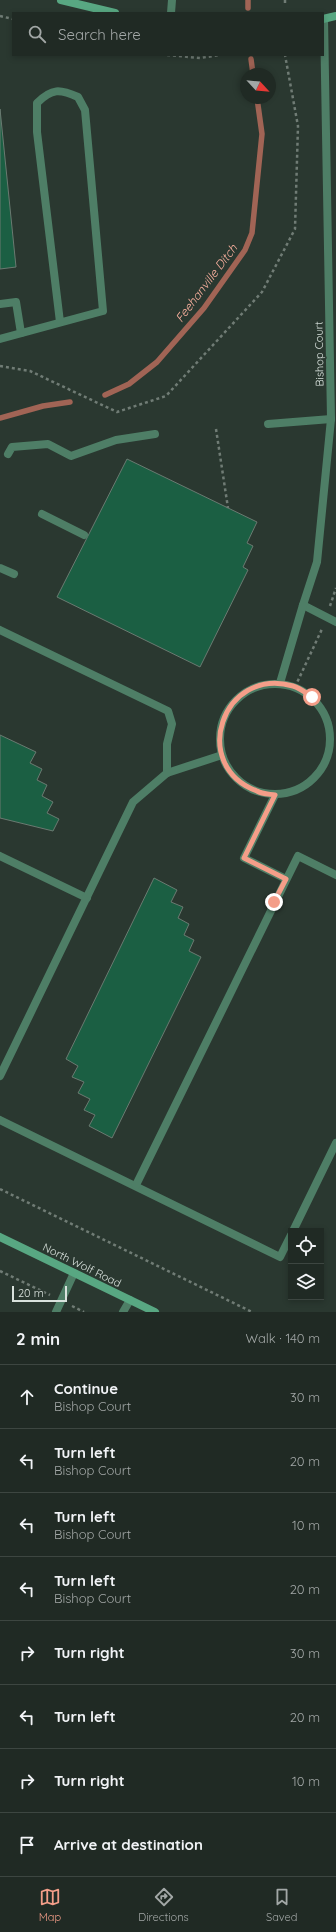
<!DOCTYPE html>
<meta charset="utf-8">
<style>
:root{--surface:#202a24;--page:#2d3631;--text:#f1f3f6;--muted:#a2a7a6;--line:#3d4641;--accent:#f49e89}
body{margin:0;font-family:Quicksand,sans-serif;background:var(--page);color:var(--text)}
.controls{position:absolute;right:12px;bottom:12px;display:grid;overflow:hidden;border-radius:0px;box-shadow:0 2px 6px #0003}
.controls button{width:36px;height:36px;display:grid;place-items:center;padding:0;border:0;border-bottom:1px solid var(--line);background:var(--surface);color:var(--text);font:20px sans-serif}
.compass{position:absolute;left:240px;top:68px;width:36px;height:36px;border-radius:50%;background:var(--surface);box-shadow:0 2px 6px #0003;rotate:116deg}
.scale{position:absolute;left:12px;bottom:10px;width:55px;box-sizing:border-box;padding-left:4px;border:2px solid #d9e2dd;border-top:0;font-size:11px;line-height:14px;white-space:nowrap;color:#d9e2dd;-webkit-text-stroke:3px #2a3830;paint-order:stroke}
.stop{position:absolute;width:12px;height:12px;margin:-9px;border:3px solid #f49e89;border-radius:50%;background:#fff}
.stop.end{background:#f49e89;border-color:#fff;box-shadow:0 1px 4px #0008}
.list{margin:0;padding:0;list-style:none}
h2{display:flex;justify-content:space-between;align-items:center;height:52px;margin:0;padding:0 16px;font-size:17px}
h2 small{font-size:13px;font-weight:400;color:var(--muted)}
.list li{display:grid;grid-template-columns:26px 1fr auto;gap:12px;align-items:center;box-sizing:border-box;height:64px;padding:0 16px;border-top:1px solid var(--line)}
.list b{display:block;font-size:15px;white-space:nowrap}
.list p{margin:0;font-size:13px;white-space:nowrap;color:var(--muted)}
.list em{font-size:13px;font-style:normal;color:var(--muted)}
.icon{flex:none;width:22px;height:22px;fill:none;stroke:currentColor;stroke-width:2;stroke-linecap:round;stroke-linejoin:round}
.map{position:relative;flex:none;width:336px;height:1312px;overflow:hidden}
.search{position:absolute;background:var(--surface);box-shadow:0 2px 6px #0003;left:12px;right:12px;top:12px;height:44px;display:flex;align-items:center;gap:10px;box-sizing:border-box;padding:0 14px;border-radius:0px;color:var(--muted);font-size:15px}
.sheet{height:564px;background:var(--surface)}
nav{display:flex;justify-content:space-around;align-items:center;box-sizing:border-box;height:56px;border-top:1px solid var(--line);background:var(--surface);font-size:11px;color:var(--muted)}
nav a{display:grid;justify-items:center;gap:2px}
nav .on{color:var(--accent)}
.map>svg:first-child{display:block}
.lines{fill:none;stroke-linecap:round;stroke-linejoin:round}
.stream{stroke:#a16455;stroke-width:5.5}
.building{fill:#1b5f43;stroke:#6a7a71}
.path{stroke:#707c75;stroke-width:2.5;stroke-dasharray:3 3;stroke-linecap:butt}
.lane{stroke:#4e7e66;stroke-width:8}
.street{stroke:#4e7e66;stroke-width:8}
.secondary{stroke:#58a782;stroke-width:8}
.route{stroke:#f49e89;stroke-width:5}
.labels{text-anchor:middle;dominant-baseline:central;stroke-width:3;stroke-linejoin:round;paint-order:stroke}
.street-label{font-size:11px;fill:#d9e2dd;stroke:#2a3830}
.water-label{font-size:12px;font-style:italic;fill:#f9b09e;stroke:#2a3830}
</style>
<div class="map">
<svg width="336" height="1312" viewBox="0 0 336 1312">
<rect width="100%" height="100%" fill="#2a3830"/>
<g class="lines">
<g class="stream">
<path d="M 248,8 L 248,0"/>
<path d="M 251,59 L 253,74"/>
<path d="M 105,395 L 129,384 L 157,362 L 204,308 L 245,250 L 252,233 L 262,134 L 257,98"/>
<path d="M 0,418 L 43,406 L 70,402"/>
</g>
</g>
<g class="building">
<path d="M 0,109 L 16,267 L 0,269 Z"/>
<path d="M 127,459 L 257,522 L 247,543 L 253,546 L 243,567 L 248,570 L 200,667 L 57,597 Z"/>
<path d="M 0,735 L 36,752 L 30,763 L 42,769 L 37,780 L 47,785 L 42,796 L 53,802 L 47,813 L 59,819 L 53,831 L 0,818 Z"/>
<path d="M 154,878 L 177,890 L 171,902 L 183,907 L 178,918 L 189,924 L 184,935 L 194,940 L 189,951 L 201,957 L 112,1138 L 89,1126 L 95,1115 L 84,1110 L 90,1099 L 78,1093 L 84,1082 L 72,1077 L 78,1066 L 66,1059 Z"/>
</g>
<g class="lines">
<g class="path">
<path d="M 285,0 L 285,6"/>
<path d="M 0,16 L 13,19"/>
<path d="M 167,55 L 200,58 L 220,55"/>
<path d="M 0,366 L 30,371 L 117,412 L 166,396 L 262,292 L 295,229 L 298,126 L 285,55"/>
<path d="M 216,429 L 228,508"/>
<path d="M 330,606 L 336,588"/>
<path d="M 295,687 L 322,629"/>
<path d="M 0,1189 L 252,1312"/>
<path d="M 0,1271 L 50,1295"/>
<path d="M 72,1306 L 84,1312"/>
</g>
<g class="lane">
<path d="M 171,13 L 172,0"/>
<path d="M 0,304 L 16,302 L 21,333"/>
<path d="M 0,339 L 103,311 L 85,110 L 78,97 C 60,89 52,88 37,103 L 37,132 L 60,322"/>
<path d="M 268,424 L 331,419"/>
<path d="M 8,454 L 12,447 L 48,444 L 71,456 L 116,440 L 155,434"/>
<path d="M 42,514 L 84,535"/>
<path d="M 0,568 L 14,574"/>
<path d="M 303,605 L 336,622"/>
<path d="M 0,630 L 168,711 L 172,724 L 167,744 L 167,773"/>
<path d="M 275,795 L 244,858 L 286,879"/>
<path d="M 0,856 L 87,898"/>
<path d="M 0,1076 L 133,802 L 167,773 L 222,755"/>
<path d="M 0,1120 L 280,1257 L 291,1235"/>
<path d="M 136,1185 L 298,856 L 336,875"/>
<path d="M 293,1231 L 336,1143"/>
<path d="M 56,1312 L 74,1273"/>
<path d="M 123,1312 L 130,1300"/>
</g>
<g class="street">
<path d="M 280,683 L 303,605 L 317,562 L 331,419 L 324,19"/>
<circle cx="275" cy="739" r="55"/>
</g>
<g class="secondary">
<path d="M 61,0 L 115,13"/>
<path d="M 323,19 L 336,16"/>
<path d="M 0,1237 L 155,1312"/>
</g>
</g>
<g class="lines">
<path class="route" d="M 274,902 L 286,879 L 244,858 L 275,795 C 269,794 262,794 257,791 C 189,766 222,666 293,686 C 300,688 306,693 312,697"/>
</g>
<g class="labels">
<g class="street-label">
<text transform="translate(319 354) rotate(-91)">Bishop Court</text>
<text transform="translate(82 1265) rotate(26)">North Wolf Road</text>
</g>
<g class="water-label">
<text transform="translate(206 283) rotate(-53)">Feehanville Ditch</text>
</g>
</g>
</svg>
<div class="controls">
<button><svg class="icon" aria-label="locate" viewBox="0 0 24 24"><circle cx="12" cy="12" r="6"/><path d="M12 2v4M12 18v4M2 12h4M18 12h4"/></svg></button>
<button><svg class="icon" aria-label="layers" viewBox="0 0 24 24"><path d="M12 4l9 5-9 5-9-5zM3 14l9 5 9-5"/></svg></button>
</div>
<svg class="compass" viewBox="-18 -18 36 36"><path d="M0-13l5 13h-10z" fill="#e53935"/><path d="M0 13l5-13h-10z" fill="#a2a7a6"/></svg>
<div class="scale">20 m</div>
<div class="stop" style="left:312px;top:697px"></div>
<div class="stop end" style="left:274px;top:902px"></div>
<div class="search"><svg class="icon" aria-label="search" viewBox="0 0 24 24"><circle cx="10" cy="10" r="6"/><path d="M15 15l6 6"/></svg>Search here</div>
</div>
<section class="sheet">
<h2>2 min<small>Walk · 140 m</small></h2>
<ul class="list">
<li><svg class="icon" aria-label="ahead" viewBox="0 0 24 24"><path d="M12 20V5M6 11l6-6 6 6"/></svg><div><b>Continue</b><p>Bishop Court</p></div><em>30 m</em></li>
<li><svg class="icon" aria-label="left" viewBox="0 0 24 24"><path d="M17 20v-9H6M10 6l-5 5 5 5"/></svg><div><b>Turn left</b><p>Bishop Court</p></div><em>20 m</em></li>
<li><svg class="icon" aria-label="left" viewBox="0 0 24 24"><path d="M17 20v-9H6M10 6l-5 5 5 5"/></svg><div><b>Turn left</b><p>Bishop Court</p></div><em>10 m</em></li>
<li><svg class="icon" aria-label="left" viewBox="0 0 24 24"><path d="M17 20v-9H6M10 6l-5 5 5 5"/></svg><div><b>Turn left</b><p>Bishop Court</p></div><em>20 m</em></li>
<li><svg class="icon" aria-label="right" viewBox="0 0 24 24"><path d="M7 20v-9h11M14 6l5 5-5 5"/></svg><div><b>Turn right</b></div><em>30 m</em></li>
<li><svg class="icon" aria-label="left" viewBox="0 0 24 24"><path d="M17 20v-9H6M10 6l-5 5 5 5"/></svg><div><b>Turn left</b></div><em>20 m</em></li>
<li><svg class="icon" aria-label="right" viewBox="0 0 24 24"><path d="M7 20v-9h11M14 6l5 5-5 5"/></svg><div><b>Turn right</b></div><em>10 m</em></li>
<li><svg class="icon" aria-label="arrive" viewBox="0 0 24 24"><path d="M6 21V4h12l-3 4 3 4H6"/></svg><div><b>Arrive at destination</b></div></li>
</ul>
</section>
<nav>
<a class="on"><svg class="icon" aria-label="map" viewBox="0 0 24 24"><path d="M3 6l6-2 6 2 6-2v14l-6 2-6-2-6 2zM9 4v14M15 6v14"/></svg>Map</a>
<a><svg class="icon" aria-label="directions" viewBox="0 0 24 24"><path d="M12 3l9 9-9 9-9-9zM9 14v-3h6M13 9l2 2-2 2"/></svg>Directions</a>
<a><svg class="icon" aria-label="saved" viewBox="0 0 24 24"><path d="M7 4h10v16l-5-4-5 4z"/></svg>Saved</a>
</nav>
